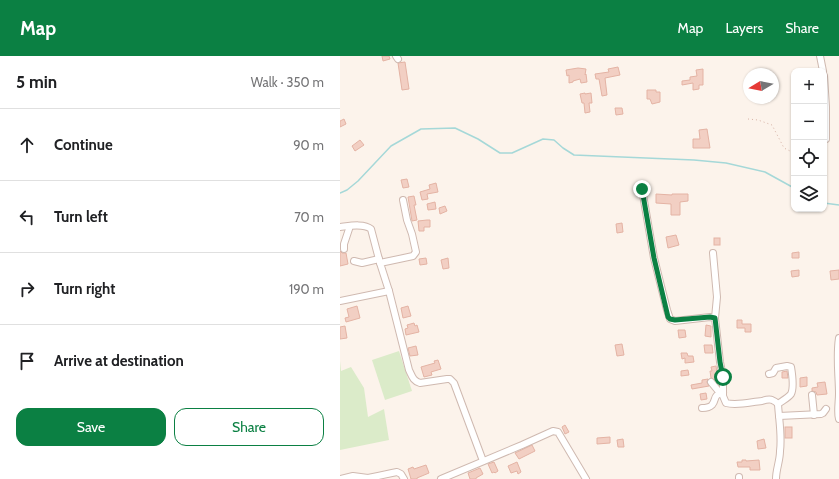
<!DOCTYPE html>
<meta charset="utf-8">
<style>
:root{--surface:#fff;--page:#f6f6f6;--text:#202124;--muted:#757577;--line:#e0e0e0;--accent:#0b8043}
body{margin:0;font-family:Cabin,sans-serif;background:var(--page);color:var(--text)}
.controls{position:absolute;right:12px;top:12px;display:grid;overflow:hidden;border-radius:8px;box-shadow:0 1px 3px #0004}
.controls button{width:36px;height:36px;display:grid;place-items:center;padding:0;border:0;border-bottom:1px solid var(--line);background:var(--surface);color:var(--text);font:20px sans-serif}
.compass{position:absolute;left:403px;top:12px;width:36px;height:36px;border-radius:50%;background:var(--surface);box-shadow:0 1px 3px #0004;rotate:260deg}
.stop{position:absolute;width:12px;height:12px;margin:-9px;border:3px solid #0b8043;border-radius:50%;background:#fff}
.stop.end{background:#0b8043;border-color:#fff;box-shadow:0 1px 4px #0008}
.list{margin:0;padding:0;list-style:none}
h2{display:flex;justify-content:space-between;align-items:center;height:52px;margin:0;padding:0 16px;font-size:17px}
h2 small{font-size:13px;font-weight:400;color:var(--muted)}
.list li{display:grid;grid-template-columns:26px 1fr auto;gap:12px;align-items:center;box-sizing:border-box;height:72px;padding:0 16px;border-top:1px solid var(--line)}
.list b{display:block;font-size:15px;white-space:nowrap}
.list em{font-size:13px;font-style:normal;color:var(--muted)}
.actions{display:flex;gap:8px;padding:12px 16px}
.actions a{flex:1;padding:9px 0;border:1px solid var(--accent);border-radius:12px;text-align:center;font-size:14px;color:var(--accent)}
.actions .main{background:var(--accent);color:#fff}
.icon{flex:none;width:22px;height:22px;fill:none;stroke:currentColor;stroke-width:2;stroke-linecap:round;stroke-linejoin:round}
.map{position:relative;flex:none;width:499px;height:423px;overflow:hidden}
header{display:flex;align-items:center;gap:24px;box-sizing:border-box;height:56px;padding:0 20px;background:var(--accent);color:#fff}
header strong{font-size:19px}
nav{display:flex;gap:22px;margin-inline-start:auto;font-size:14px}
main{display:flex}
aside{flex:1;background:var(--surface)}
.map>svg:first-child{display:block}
.green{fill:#dbebc9}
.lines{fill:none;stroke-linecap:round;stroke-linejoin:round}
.stream{stroke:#a5d8d8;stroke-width:1.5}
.building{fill:#f2cfc3;stroke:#e4b3a4}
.minor-casing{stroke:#cfb9b0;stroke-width:8}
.path{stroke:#d7b2a5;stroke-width:1;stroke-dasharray:1 3;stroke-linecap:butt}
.minor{stroke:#fff;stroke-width:6}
.route{stroke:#0b8043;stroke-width:5}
</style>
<header>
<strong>Map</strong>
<nav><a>Map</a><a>Layers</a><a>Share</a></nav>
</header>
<main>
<aside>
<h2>5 min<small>Walk · 350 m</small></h2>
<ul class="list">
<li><svg class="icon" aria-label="ahead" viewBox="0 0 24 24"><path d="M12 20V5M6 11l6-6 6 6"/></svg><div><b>Continue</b></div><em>90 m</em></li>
<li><svg class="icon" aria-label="left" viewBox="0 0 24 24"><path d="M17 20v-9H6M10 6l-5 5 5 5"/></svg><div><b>Turn left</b></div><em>70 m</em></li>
<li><svg class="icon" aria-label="right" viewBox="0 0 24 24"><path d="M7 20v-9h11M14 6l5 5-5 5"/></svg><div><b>Turn right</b></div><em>190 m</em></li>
<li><svg class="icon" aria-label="arrive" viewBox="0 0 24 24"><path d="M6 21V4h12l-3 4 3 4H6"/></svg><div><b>Arrive at destination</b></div></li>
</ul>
<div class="actions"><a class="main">Save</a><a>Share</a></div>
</aside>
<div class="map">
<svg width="499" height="423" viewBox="0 0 499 423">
<rect width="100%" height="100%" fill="#fcf3eb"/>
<g class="green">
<path d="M 59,295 L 72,335 L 45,344 L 32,304 Z"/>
<path d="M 0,305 L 1,315 L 11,311 L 24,332 L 28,361 L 44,353 L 49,384 L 0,394 Z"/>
</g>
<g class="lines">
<g class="stream">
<path d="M 0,137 L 7,134 L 18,125 L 51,90 L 81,73 L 115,72 L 138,83 L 160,97 L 172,97 L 203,83 L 214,84 L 223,92 L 234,99 L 354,104 L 386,107 L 425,116 L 454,132"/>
<path d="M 484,147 L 499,149"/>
</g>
</g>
<g class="building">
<path d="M 42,0 L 49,0 L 50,3 L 43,5 Z"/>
<path d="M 65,6 L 69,33 L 62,34 L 58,7 Z"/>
<path d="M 278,11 L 280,19 L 265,22 L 267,39 L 262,40 L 259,23 L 256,23 L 255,18 L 269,16 L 268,13 Z"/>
<path d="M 238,12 L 246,13 L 245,19 L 246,18 L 247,26 L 241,27 L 240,23 L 233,25 L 233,26 L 229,27 L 229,19 L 227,20 L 226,14 Z"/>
<path d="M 363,13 L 363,29 L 359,29 L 359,33 L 353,34 L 353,27 L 342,29 L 342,25 L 350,24 L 350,21 L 357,20 L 356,14 Z"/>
<path d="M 307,34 L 316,34 L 316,36 L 320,36 L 320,46 L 312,48 L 310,43 L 307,43 Z"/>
<path d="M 245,37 L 245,38 L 251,37 L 252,47 L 249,47 L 250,56 L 245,57 L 244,47 L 242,47 L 240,38 Z"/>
<path d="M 275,52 L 282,52 L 283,58 L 276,59 Z"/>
<path d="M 4,63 L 6,68 L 0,71 L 0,65 Z"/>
<path d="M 367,73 L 370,92 L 353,92 L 353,83 L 360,83 L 359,74 Z"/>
<path d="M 20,84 L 24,89 L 15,95 L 12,90 Z"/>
<path d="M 67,123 L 69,131 L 63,132 L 61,124 Z"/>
<path d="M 96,127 L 98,136 L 87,138 L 88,143 L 82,144 L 80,136 L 90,133 L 89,129 Z"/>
<path d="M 316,138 L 332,139 L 332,138 L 348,138 L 348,145 L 340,146 L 340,159 L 331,159 L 331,148 L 316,147 Z"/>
<path d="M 74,140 L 76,149 L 74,149 L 77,164 L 72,165 L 68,141 Z"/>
<path d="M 95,146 L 96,153 L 88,154 L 87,148 Z"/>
<path d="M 105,150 L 107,155 L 100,158 L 99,152 Z"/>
<path d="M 87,164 L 90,164 L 90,171 L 84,171 L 84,175 L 79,175 L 78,165 Z"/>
<path d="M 282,167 L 283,176 L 277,177 L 276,168 Z"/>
<path d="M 336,179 L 339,189 L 328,192 L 326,181 Z"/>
<rect x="374" y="182" width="6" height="7"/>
<path d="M 0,195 L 2,197 L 6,197 L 8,208 L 0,210 Z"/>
<path d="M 459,196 L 459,202 L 452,202 L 452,197 Z"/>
<path d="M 86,202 L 87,208 L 80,209 L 79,203 Z"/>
<path d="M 108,202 L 109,212 L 103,213 L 101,204 Z"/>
<path d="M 459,214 L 459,220 L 452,221 L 451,215 Z"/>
<path d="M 499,214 L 499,223 L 491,224 L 490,215 Z"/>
<path d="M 17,250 L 20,262 L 6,266 L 5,262 L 9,261 L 7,253 Z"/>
<path d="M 68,250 L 71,260 L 63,262 L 61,252 Z"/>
<path d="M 397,264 L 402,264 L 402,268 L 411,268 L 411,276 L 405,276 L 405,272 L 397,272 Z"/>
<path d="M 74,267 L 75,270 L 77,269 L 79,276 L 66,279 L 65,273 L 68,272 L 67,269 Z"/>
<path d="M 366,269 L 371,270 L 371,281 L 365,280 Z"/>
<path d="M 5,270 L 7,282 L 0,283 L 0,271 Z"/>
<path d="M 338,274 L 345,274 L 346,281 L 339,282 Z"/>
<path d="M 282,288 L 284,299 L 277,300 L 275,289 Z"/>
<path d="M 364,289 L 372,289 L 373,297 L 365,297 Z"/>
<path d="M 76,290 L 78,299 L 70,300 L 68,292 Z"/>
<path d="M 341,297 L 347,297 L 348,300 L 353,300 L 354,306 L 345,307 L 345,302 L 342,303 Z"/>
<path d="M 98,304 L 101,313 L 91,316 L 92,319 L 84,321 L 81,311 L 95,307 L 94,305 Z"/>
<path d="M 376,310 L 378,323 L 375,324 L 371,322 L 370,315 L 372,315 L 371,311 Z"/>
<path d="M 348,314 L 349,319 L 341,320 L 341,315 Z"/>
<path d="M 447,315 L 448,322 L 442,322 L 442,316 Z"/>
<path d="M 467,321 L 467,330 L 460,331 L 460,322 Z"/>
<path d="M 368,323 L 367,326 L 369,330 L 352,333 L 351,329 L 362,327 L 362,324 Z"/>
<path d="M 485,326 L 487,338 L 477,339 L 476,336 L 472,335 L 472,332 L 478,331 L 477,327 Z"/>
<path d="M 366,337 L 367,343 L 361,344 L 360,338 Z"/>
<path d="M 225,369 L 229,376 L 225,378 L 222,371 Z"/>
<rect x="445" y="371" width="7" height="11"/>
<path d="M 270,381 L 270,387 L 257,388 L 257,382 Z"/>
<path d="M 283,383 L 284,391 L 278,391 L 277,384 Z"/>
<path d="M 424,383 L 426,392 L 418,393 L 417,385 Z"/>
<path d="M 192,389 L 195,395 L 179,403 L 175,397 Z"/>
<path d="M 402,404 L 406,404 L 406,405 L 419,404 L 420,414 L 410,414 L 410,411 L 398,411 L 397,406 L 402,406 Z"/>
<path d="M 154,406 L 158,415 L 155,417 L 154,416 L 152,417 L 148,408 Z"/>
<path d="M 177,406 L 181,416 L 178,418 L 177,415 L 171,417 L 168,410 Z"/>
<path d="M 86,409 L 89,417 L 77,422 L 77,423 L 71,423 L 68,413 L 73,411 L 74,413 Z"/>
<path d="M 140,412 L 143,418 L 136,422 L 136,423 L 130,423 L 128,417 Z"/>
</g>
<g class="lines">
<defs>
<g id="minor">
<path d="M 56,0 L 58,3"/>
<path d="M 480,0 L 483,15"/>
<path d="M 484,20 L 486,51 L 486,83"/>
<path d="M 302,133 L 314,202 L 327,254 L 330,263 L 335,265 L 370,261 L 375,262 L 380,306 L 383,321 L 383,340 L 386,347 C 397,350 411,346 422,345 C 425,344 430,343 432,344 C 435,345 436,346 438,348 C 439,364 442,380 440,395 C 440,405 436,413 436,423"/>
<path d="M 63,144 L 67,164 L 72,178 L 76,196 L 73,200 L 40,207 L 49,235 L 69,314 C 72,320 73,325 80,327 L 107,323 L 110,323 L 114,327 L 143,405"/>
<path d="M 0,171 C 9,170 24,167 31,173 L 40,207"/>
<path d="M 4,193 L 4,188 L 10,170"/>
<path d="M 373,197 L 377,241 L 375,262"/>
<path d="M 14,205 L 22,207 L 39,203"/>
<path d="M 0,245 L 49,235"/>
<path d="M 499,282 C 496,301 499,320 499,338 C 499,346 497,356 499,363"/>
<path d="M 429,318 L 433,317 L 436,312 L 447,310 L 451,311 C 452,317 454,332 451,338 C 448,342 442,345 438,348"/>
<path d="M 371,326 L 380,337"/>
<path d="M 472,339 L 474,359"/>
<path d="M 362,352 C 365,352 370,351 372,349 C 377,343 372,340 383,336"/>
<path d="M 439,360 L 481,358 L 483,357 L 486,353"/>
<path d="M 399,421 L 399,423"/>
<path d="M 0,423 L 13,420 L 28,422 L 38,420 L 52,417 L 57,416 L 61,418 L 64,423"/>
<path d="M 101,423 L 182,389 L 213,375 L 218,376 L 246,423"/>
</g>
</defs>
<use href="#minor" class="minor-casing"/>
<path class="path" d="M 408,63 L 418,64 L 432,69 L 444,92 L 454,97"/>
<use href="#minor" class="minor"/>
</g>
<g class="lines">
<path class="route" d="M 302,133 L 314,202 L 328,261 L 330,263 L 335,264 L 370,261 L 375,262 L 380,306 L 383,321"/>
</g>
</svg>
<div class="controls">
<button>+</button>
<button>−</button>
<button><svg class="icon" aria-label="locate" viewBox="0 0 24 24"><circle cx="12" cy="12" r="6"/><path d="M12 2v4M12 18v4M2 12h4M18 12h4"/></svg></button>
<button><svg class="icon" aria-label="layers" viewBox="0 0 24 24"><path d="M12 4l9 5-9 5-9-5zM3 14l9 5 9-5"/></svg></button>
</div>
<svg class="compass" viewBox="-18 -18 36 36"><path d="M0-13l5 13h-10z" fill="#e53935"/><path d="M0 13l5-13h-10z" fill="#757577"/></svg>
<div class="stop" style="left:383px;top:321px"></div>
<div class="stop end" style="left:302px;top:133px"></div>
</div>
</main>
